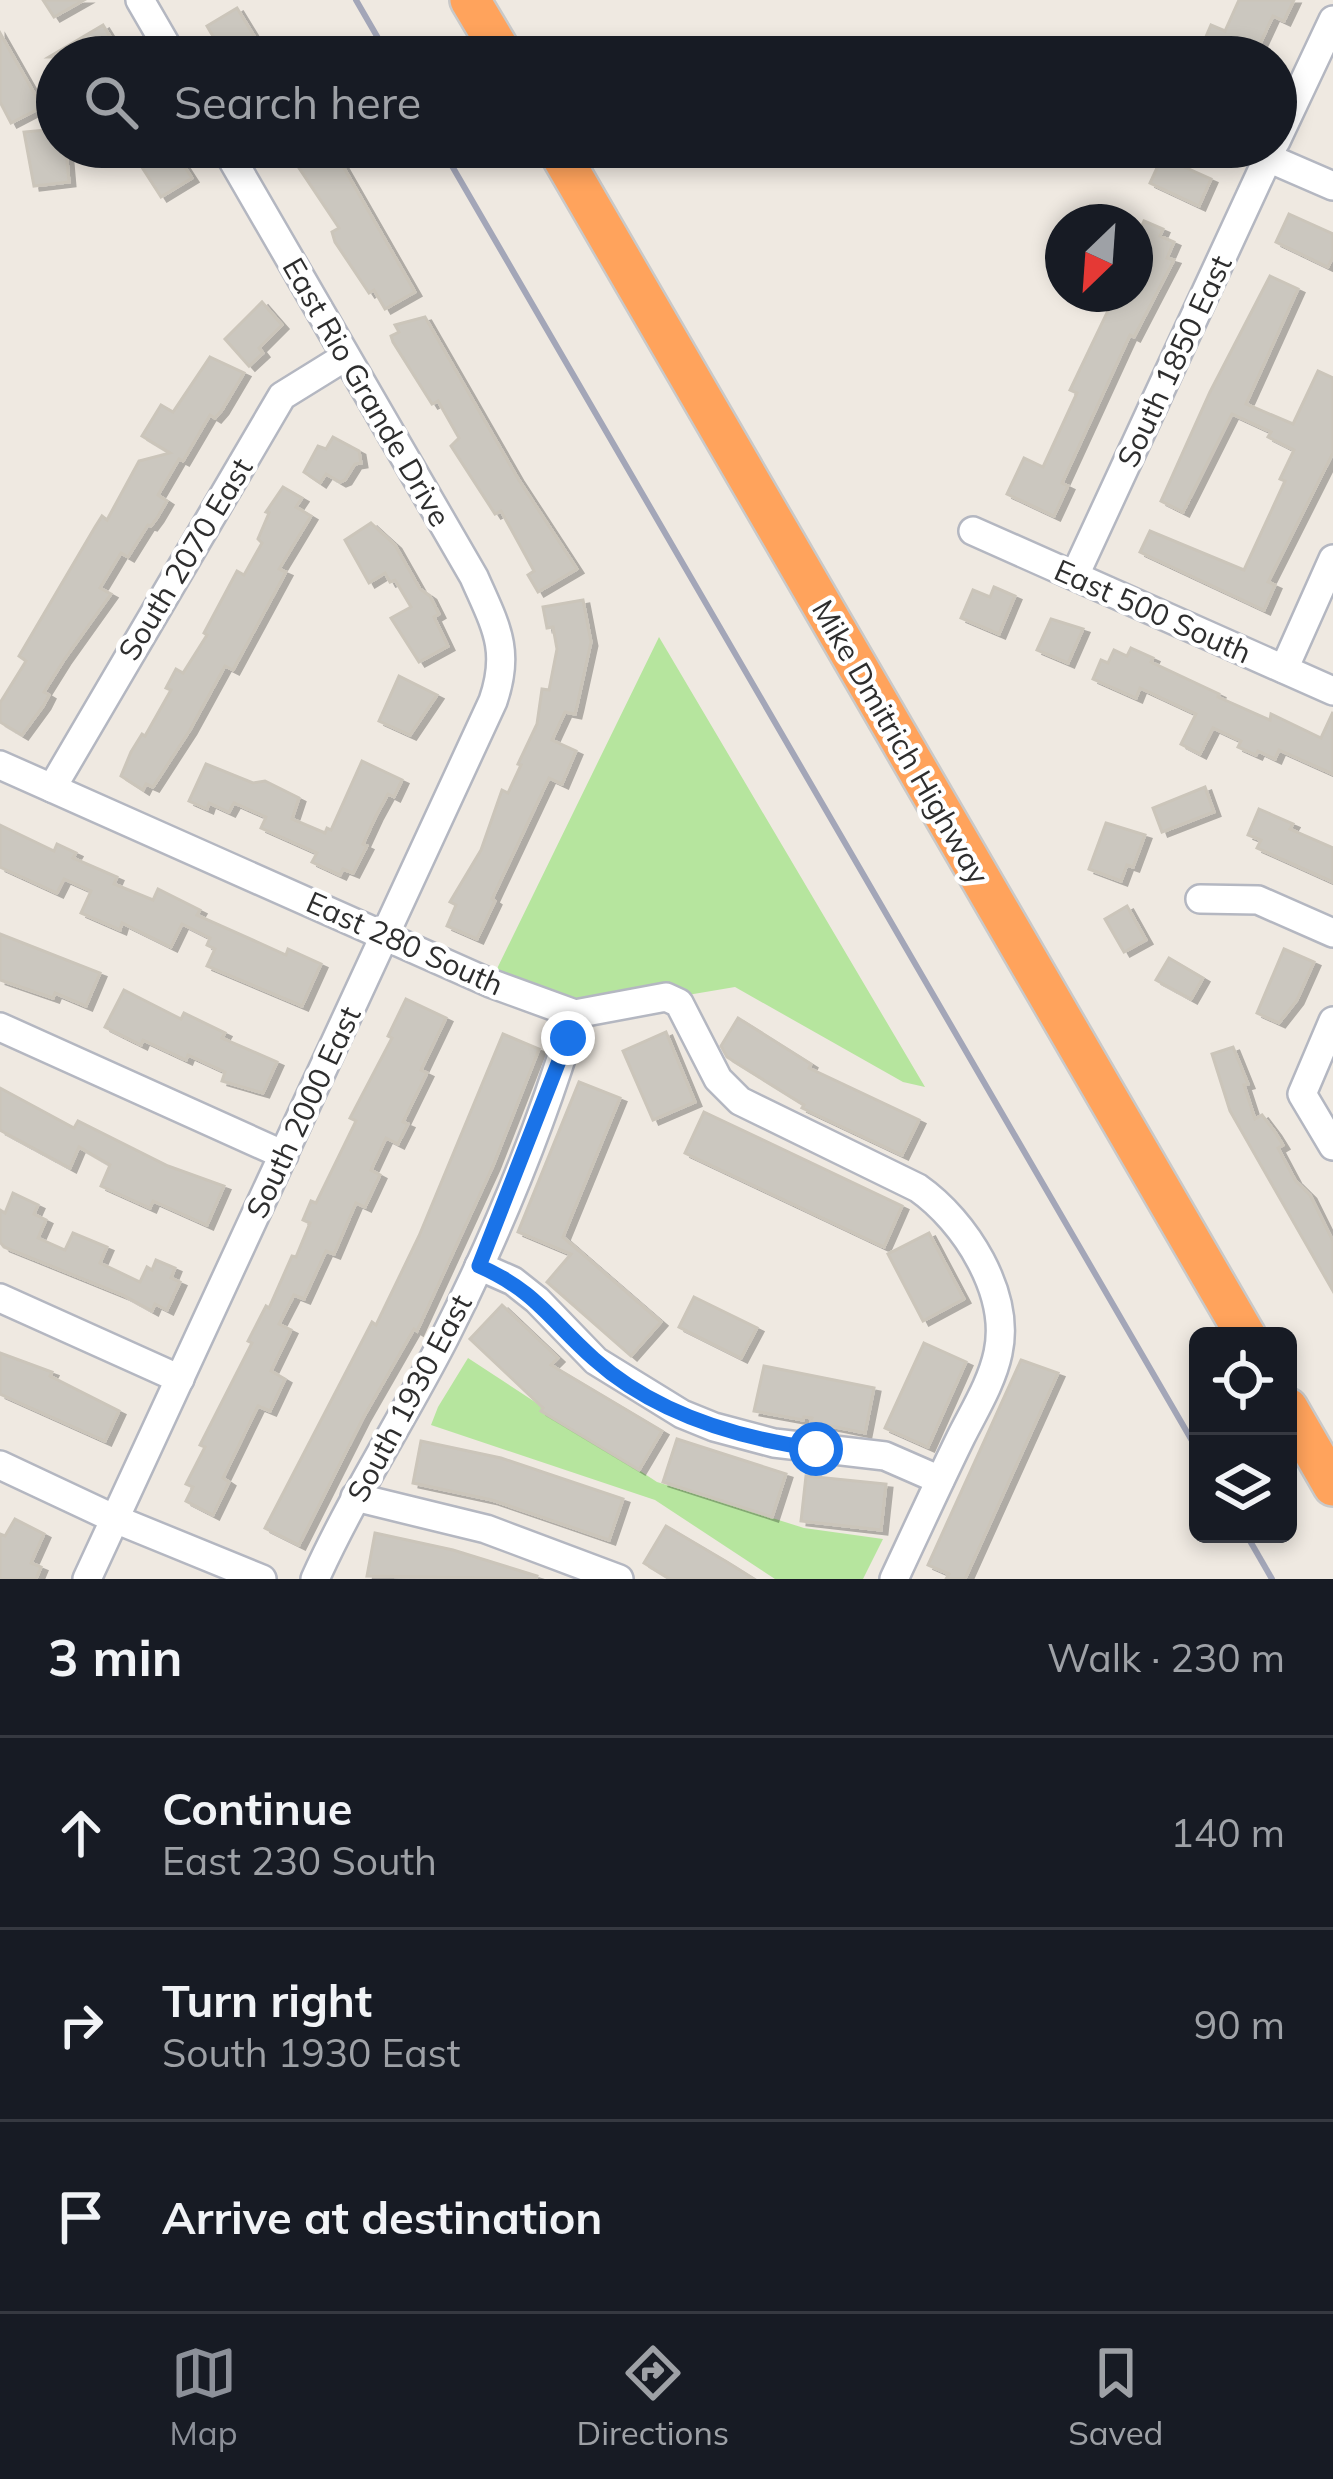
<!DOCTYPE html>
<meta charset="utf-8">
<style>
:root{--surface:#171b24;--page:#242831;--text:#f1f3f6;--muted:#9ea1a6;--line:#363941;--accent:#8c9099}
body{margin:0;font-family:Mulish,sans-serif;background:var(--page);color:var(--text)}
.controls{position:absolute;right:36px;bottom:36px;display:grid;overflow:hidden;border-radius:18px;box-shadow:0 6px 18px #0003}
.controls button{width:108px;height:108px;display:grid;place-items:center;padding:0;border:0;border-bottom:3px solid var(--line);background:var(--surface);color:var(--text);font:60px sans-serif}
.compass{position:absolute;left:1045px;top:204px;width:108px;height:108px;border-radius:50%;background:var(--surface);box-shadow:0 6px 18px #0003;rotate:205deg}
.stop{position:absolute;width:36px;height:36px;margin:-27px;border:9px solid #1a73e8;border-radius:50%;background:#fff}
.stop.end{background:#1a73e8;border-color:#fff;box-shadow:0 3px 12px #0008}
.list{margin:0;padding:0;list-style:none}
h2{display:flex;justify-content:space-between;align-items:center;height:156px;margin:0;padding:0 48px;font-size:51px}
h2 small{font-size:39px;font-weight:400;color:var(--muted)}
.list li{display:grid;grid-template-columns:78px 1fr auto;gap:36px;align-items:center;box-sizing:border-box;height:192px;padding:0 48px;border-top:3px solid var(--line)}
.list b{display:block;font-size:45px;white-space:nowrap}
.list p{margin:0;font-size:39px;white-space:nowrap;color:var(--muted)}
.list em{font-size:39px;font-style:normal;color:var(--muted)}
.icon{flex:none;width:66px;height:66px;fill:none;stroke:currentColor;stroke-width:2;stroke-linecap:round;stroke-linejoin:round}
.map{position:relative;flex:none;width:1333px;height:1579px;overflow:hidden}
.search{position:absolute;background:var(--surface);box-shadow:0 6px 18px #0003;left:36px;right:36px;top:36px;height:132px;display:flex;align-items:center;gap:30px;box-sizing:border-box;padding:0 42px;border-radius:66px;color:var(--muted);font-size:45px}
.sheet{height:732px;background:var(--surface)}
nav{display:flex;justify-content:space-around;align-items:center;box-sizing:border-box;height:168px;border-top:3px solid var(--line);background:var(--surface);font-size:33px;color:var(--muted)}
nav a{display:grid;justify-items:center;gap:6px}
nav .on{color:var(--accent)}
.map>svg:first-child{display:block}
.green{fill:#b6e59e}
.building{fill:#cbc7bf;stroke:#cbc5ba;stroke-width:3;filter:url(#shadow)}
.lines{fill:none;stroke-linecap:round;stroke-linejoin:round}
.minor-casing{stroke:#b4b7c1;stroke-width:32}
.highway-casing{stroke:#c9c9c9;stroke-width:44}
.minor{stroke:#fff;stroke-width:27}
.highway{stroke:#ffa35c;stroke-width:39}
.rail{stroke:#a3a6b8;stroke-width:6}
.route{stroke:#1a73e8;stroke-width:15}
.labels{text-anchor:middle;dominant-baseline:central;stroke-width:9;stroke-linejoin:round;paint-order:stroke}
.street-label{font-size:30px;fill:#2e2e2e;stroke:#fff}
</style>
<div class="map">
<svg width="1333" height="1579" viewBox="0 0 1333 1579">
<defs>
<filter id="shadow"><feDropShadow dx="6" dy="4" stdDeviation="0" flood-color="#0004"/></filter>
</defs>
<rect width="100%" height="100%" fill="#efe9e1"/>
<g class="green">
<path d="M 659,637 L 925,1087 L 903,1082 L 735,987 L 575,1014 L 490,983 Z"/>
<path d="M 468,1358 L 657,1482 L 804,1528 L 883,1539 L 863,1579 L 775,1579 L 655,1500 L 431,1425 L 438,1407 Z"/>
</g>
<g class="building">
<path d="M 43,0 L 84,0 L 54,17 Z"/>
<path d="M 1239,0 L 1294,0 L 1284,21 L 1273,16 L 1254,57 L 1225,57 L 1228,49 L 1205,39 L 1211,25 L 1225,31 Z"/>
<path d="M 237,8 L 267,57 L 225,57 L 207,26 Z"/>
<path d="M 103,25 L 114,43 L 107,47 L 113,57 L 49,57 Z"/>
<path d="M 0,33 L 42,107 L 11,123 L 0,102 Z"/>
<path d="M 57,129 L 57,147 L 66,147 L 69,182 L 34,186 L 24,132 Z"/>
<path d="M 129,147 L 172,147 L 192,178 L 161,197 Z"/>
<path d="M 285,147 L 332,147 L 415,292 L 385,309 L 374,290 L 369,293 L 335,242 L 332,232 L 339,228 Z"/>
<path d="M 1162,157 L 1211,179 L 1199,206 L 1150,183 Z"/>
<path d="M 1289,214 L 1333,234 L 1333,257 L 1328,267 L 1276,242 Z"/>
<path d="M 1144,221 L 1163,229 L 1160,236 L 1174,242 L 1167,258 L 1174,260 L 1134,337 L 1130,335 L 1062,483 L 1068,486 L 1054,516 L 1007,494 L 1024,458 L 1043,467 L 1077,393 L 1070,390 L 1116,294 L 1135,294 L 1135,242 Z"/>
<path d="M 1270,276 L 1298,289 L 1246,404 L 1293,424 L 1318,371 L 1333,378 L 1333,453 L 1268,582 L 1275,585 L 1264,610 L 1140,552 L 1150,531 L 1244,570 L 1285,481 L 1280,479 L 1294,450 L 1268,437 L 1271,432 L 1232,414 L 1183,512 L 1161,501 L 1210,392 Z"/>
<path d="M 262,302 L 282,325 L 259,348 L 263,353 L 249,366 L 225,339 Z"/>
<path d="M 425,317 L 517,477 L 577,569 L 538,592 L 528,575 L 534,571 L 501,511 L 495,514 L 451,446 L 459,438 L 438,401 L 432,404 L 393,342 L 391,336 L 399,332 L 395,325 Z"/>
<path d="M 210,357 L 244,373 L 222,410 L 215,418 L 210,415 L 183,461 L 179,459 L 158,495 L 167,501 L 157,518 L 151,526 L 148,525 L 128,557 L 121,553 L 100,588 L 111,594 L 64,660 L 44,692 L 49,695 L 44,705 L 22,735 L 0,722 L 0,703 L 26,661 L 19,656 L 95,527 L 102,516 L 107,520 L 139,461 L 170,453 L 142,436 L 161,405 L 173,412 Z"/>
<path d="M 333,437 L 359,451 L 361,463 L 355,464 L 345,480 L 340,482 L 326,474 L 320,483 L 304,472 L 318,446 L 326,449 Z"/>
<path d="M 283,487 L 302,498 L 296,507 L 311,516 L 279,569 L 286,572 L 233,670 L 225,666 L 190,730 L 153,787 L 146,784 L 143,790 L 121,776 L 131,752 L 142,734 L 145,736 L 171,690 L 166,688 L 176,669 L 183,673 L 207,635 L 204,633 L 237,571 L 244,575 L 262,543 L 258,539 L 269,513 L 266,512 Z"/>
<path d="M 371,523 L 395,545 L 420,589 L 430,596 L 439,614 L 434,617 L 448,646 L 419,662 L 391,618 L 411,607 L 395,580 L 390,582 L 385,573 L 369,583 L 345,540 Z"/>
<path d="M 994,587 L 1015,596 L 999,634 L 961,618 L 973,590 L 990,597 Z"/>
<path d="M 583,600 L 591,642 L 577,706 L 575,714 L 565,712 L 552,740 L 576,751 L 562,784 L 549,778 L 492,899 L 495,901 L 477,939 L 447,926 L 456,905 L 450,902 L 481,850 L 502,790 L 508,793 L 521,765 L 518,764 L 537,724 L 542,689 L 549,690 L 557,649 L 553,627 L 547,628 L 543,607 Z"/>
<path d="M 1051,619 L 1083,629 L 1068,663 L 1037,650 Z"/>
<path d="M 1131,648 L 1153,658 L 1151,662 L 1219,694 L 1218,697 L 1270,720 L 1271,714 L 1321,738 L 1333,712 L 1333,774 L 1279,750 L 1275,759 L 1258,751 L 1256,755 L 1238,747 L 1241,741 L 1213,728 L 1200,754 L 1181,744 L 1196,714 L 1140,688 L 1136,698 L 1093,679 L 1101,660 L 1108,663 L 1114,650 L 1127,656 Z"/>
<path d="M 399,676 L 437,695 L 410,735 L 379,721 Z"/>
<path d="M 362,761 L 402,780 L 394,797 L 388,794 L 376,816 L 363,844 L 367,846 L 353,873 L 343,869 L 340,875 L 312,862 L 317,853 L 261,828 L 266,817 L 234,803 L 229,812 L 209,803 L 207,809 L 189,801 L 206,764 L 253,783 L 265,781 L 299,798 L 292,819 L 325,833 L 327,828 L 331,830 Z"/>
<path d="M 1205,787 L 1214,812 L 1162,832 L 1153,808 Z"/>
<path d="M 1259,809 L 1293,824 L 1290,829 L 1333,848 L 1333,882 L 1257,848 L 1261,840 L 1248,835 Z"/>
<path d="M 1106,823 L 1145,835 L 1133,867 L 1127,865 L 1121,881 L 1089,869 Z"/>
<path d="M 0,825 L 54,851 L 57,844 L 76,853 L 73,858 L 117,877 L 114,884 L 153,900 L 158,889 L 200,910 L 197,915 L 286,955 L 288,949 L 321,964 L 302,1006 L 207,966 L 215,949 L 207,945 L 210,938 L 182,924 L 171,947 L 122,923 L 120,930 L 81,913 L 91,891 L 64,879 L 57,893 L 0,867 Z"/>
<path d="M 1127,906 L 1146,940 L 1124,952 L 1105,919 Z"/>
<path d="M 0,934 L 100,973 L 86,1006 L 55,993 L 53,998 L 0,980 Z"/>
<path d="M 1284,949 L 1314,962 L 1297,1000 L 1279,1023 L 1257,1013 Z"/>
<path d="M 1169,958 L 1203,978 L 1191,999 L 1156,980 Z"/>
<path d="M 124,990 L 181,1019 L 184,1013 L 225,1033 L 222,1038 L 277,1062 L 263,1093 L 222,1081 L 225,1072 L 188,1055 L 186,1060 L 143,1040 L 141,1045 L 105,1027 Z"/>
<path d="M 406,999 L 446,1018 L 421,1070 L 427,1073 L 403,1122 L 408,1124 L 398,1144 L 386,1138 L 371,1170 L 380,1175 L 365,1207 L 356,1203 L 334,1254 L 326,1251 L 304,1299 L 294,1295 L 279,1324 L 291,1330 L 271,1371 L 285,1379 L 270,1411 L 258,1406 L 223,1478 L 229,1482 L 213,1515 L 186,1501 L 193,1487 L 186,1484 L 205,1447 L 200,1445 L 252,1343 L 248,1341 L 266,1306 L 269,1308 L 292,1256 L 296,1257 L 310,1223 L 303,1220 L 311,1201 L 316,1203 L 356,1121 L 350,1118 L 392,1038 L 388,1036 Z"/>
<path d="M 738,1018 L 811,1064 L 809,1068 L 919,1120 L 902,1155 L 802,1108 L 804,1105 L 727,1057 L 721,1046 Z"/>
<path d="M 666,1032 L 695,1102 L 653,1120 L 623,1051 Z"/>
<path d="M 503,1034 L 539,1049 L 493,1166 L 417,1331 L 414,1329 L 363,1418 L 299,1545 L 265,1528 L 372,1322 L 376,1325 L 419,1236 Z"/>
<path d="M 1233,1047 L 1248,1084 L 1244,1085 L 1255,1119 L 1262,1115 L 1275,1132 L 1283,1145 L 1278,1148 L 1295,1180 L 1310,1195 L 1333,1241 L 1333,1291 L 1230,1111 L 1212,1054 Z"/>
<path d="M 579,1082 L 620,1098 L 563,1237 L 661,1322 L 631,1356 L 547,1282 L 571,1254 L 518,1232 Z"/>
<path d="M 0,1088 L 74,1128 L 78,1121 L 168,1166 L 224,1186 L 207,1225 L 153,1201 L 150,1208 L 101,1186 L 110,1165 L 79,1147 L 70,1168 L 0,1130 Z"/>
<path d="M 704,1112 L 902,1206 L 884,1247 L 685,1153 Z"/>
<path d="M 13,1193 L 38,1205 L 34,1214 L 46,1220 L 38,1238 L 65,1250 L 73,1233 L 107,1247 L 100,1263 L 140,1282 L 147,1267 L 152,1270 L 156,1260 L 175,1268 L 171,1278 L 180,1282 L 167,1310 L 155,1304 L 152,1311 L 123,1295 L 4,1247 L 0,1242 L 0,1210 L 5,1213 Z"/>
<path d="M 929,1233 L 964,1299 L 923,1321 L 888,1254 Z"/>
<path d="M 694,1297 L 757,1328 L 741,1358 L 679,1327 Z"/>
<path d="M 502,1305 L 558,1358 L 551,1365 L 662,1431 L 639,1470 L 541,1411 L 543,1408 L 470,1339 Z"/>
<path d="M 924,1343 L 966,1362 L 928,1447 L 885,1428 Z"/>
<path d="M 0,1353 L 52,1372 L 50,1376 L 119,1411 L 105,1441 L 0,1394 Z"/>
<path d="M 1021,1360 L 1058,1373 L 965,1579 L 946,1579 L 949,1574 L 928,1565 Z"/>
<path d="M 764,1366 L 874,1388 L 865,1433 L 811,1422 L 812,1418 L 804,1417 L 803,1420 L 754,1411 Z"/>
<path d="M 677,1439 L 786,1474 L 772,1517 L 663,1482 Z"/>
<path d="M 421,1441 L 501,1458 L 623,1499 L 609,1540 L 492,1500 L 413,1483 Z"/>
<path d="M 806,1476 L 886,1484 L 881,1530 L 801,1521 Z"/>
<path d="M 15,1519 L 44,1534 L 31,1563 L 41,1567 L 36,1579 L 0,1579 L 0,1534 L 5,1536 Z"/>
<path d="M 666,1526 L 727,1562 L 754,1579 L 670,1579 L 644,1563 Z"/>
<path d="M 375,1533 L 453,1550 L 537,1576 L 536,1579 L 367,1576 Z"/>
</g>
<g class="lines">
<defs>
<g id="minor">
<path d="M 140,0 L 173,57"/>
<path d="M 1276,141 L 1333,20"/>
<path d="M 1243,147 L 1333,186"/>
<path d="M 973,531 L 1333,691"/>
<path d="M 1075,575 L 1273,147"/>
<path d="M 1284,669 L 1333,559"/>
<path d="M 0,765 L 490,983 L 575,1014 L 666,997 L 679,1003 L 718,1079 L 740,1101 L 918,1188 C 965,1221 1011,1293 998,1353 C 992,1382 974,1411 961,1437 C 938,1484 916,1532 894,1579"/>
<path d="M 52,788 L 282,396 L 345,357"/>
<path d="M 1200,899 L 1258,900 L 1333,933"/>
<path d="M 1333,1021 L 1302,1094 L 1333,1146"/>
<path d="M 0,1027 L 284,1155"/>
<path d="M 479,1266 L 513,1281 L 537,1300 L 596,1361 L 682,1414 L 714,1427 L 774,1443 L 885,1456 L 940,1480"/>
<path d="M 0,1298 L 180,1379"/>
<path d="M 0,1465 L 115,1519 L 262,1579"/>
<path d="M 355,1497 L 486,1529 L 619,1579"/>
<path d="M 87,1579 L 493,701 C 511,649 495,625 474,577 L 225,147"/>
<path d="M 315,1579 C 353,1495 403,1419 445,1337 C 497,1234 542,1125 575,1014"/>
</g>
<g id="highway">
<path d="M 470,0 L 504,57"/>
<path d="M 556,147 L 1246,1336"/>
<path d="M 1288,1408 L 1333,1486"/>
</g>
</defs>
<use href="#minor" class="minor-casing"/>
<use href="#highway" class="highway-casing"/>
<use href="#minor" class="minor"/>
<use href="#highway" class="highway"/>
<g class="rail">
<path d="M 356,0 L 389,57"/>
<path d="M 441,147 L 1198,1451"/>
<path d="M 1246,1534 L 1272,1579"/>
</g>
</g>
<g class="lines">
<path class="route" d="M 568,1038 L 479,1266 C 536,1291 550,1320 594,1359 C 654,1413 737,1438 816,1449"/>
</g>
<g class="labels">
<g class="street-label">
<text transform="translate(1174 361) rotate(-65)">South 1850 East</text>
<text transform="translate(367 392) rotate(60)">East Rio Grande Drive</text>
<text transform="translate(185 559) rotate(-59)">South 2070 East</text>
<text transform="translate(1153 611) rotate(24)">East 500 South</text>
<text transform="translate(901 742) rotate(60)">Mike Dmitrich Highway</text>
<text transform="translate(405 943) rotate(24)">East 280 South</text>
<text transform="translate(303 1112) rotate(-65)">South 2000 East</text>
<text transform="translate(409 1398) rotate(-62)">South 1930 East</text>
</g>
</g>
</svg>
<div class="controls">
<button><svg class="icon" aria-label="locate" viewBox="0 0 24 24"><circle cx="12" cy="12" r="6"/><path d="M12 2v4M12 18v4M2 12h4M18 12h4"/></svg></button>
<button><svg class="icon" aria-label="layers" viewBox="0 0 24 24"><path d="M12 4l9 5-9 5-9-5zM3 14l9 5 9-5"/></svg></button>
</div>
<svg class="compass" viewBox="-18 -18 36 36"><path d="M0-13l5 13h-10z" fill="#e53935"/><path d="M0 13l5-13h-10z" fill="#9ea1a6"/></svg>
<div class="stop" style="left:816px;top:1449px"></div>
<div class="stop end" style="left:568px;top:1038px"></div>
<div class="search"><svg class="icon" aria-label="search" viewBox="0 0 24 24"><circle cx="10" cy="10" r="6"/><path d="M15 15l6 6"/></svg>Search here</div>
</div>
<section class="sheet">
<h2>3 min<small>Walk · 230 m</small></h2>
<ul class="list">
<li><svg class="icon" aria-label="ahead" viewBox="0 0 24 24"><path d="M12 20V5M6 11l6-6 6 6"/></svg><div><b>Continue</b><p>East 230 South</p></div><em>140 m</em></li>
<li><svg class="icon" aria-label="right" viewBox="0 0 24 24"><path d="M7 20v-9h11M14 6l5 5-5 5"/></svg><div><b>Turn right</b><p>South 1930 East</p></div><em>90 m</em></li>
<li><svg class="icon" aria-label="arrive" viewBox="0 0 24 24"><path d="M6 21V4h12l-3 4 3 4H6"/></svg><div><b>Arrive at destination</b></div></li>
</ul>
</section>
<nav>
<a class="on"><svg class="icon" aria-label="map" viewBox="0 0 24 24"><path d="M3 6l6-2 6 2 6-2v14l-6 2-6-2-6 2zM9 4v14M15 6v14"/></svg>Map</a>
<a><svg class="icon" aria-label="directions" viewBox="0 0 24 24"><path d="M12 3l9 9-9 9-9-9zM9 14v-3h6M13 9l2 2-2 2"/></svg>Directions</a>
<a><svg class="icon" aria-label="saved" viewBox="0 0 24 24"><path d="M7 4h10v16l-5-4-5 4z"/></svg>Saved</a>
</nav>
